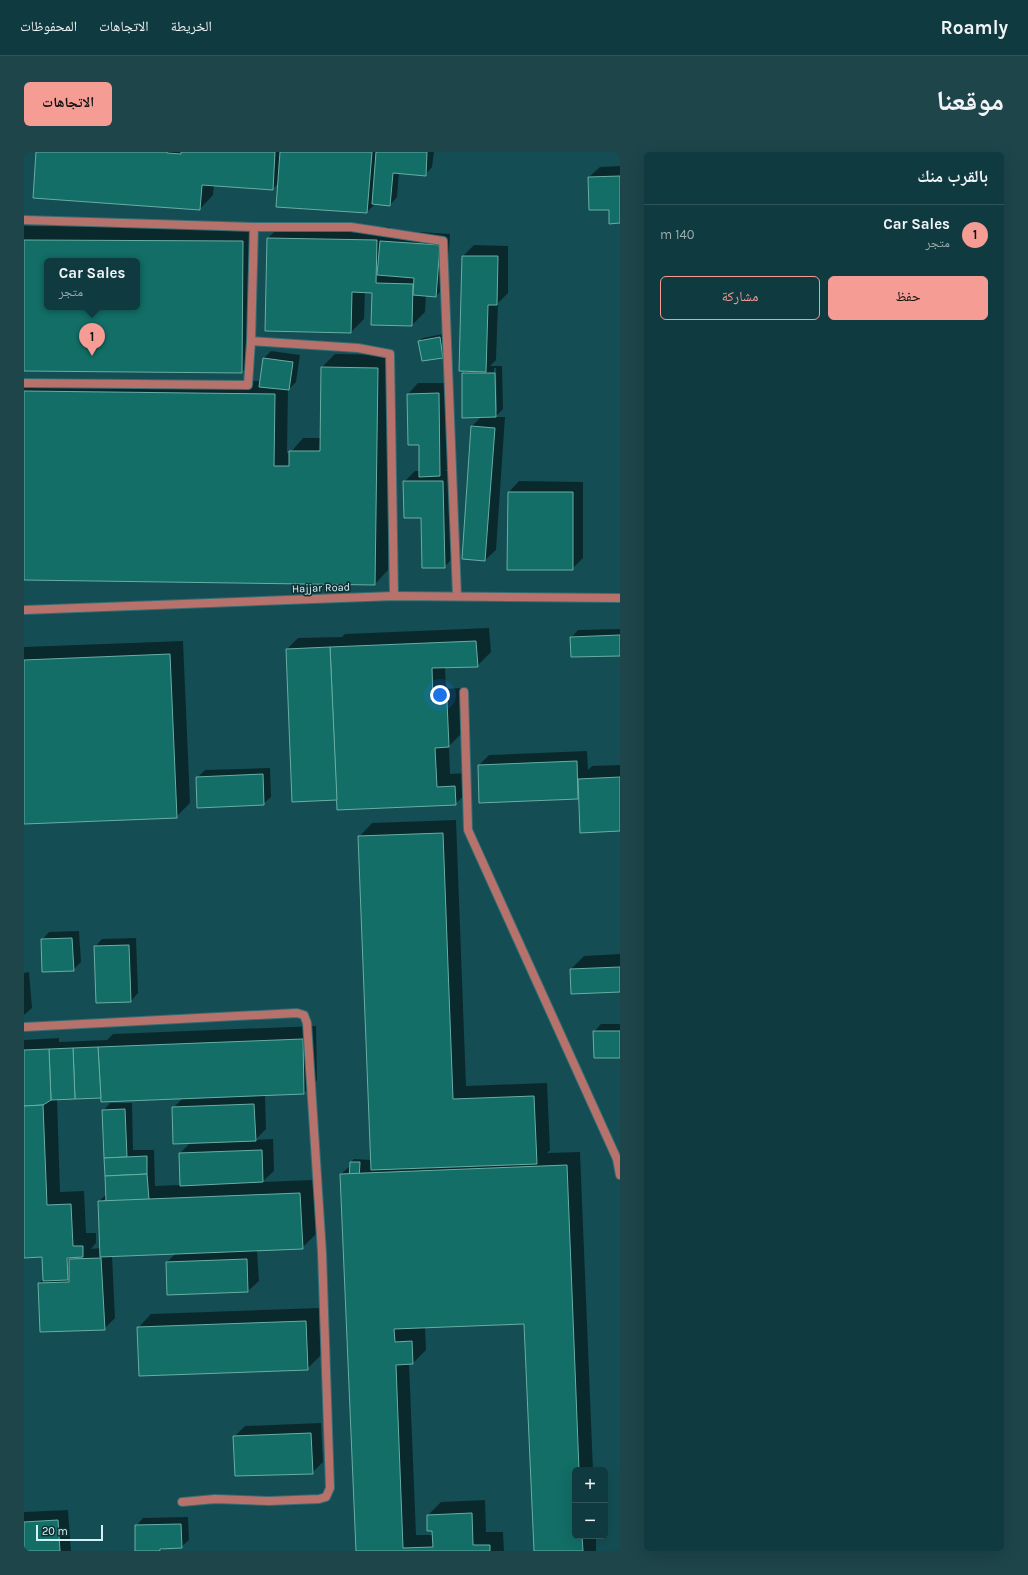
<!DOCTYPE html>
<html lang="ar">
<meta charset="utf-8">
<style>
:root{--surface:#0f3a3f;--page:#1d454a;--text:#f1f3f6;--muted:#9badb0;--line:#2f5459;--accent:#f59c94}
body{margin:0;font-family:Karla,"Noto Naskh Arabic",sans-serif;background:var(--page);color:var(--text);direction:rtl}
.controls{position:absolute;right:12px;bottom:12px;display:grid;overflow:hidden;border-radius:6px;box-shadow:0 4px 16px #0002}
.controls button{width:36px;height:36px;display:grid;place-items:center;padding:0;border:0;border-bottom:1px solid var(--line);background:var(--surface);color:var(--text);font:20px sans-serif}
.scale{position:absolute;left:12px;bottom:10px;width:67px;box-sizing:border-box;padding-left:4px;border:2px solid #d1f3f8;border-top:0;font-size:11px;line-height:14px;white-space:nowrap;color:#d1f3f8;-webkit-text-stroke:3px #123134;paint-order:stroke}
.you{position:absolute;left:416px;top:543px;width:14px;height:14px;margin:-10px;border:3px solid #fff;border-radius:50%;background:#1a73e8;box-shadow:0 0 0 6px #1a73e833}
.badge{display:grid;place-items:center;width:26px;height:26px;border-radius:50%;background:var(--accent);color:#111;font-size:13px;font-weight:700}
.pin{position:absolute;translate:-50% -33px;filter:drop-shadow(0 1px 2px #0008)}
.pin::after{content:'';position:absolute;top:21px;width:14px;height:12px;background:inherit;clip-path:polygon(0 0,100% 0,50% 100%)}
.popup{position:absolute;left:20px;top:106px;width:96px;height:52px;box-sizing:border-box;display:grid;place-content:center;border-radius:6px;background:var(--surface);filter:drop-shadow(0 1px 3px #0005);font-size:13px;white-space:nowrap;color:var(--muted)}
.popup b{font-size:15px;color:var(--text)}
.popup::after{content:'';position:absolute;left:50%;top:100%;margin-left:-8px;border:8px solid transparent;border-top-color:var(--surface)}
.list{margin:0;padding:0;list-style:none}
h2{display:flex;justify-content:space-between;align-items:center;height:52px;margin:0;padding:0 16px;font-size:17px}
h2 small{font-size:13px;font-weight:400;color:var(--muted)}
.list li{display:grid;grid-template-columns:26px 1fr auto;gap:12px;align-items:center;box-sizing:border-box;height:60px;padding:0 16px;border-top:1px solid var(--line)}
.list b{display:block;font-size:15px;white-space:nowrap}
.list p{margin:0;font-size:13px;white-space:nowrap;color:var(--muted)}
.list em{font-size:13px;font-style:normal;color:var(--muted)}
.actions{display:flex;gap:8px;padding:12px 16px}
.actions a{flex:1;padding:9px 0;border:1px solid var(--accent);border-radius:6px;text-align:center;font-size:14px;color:var(--accent)}
.actions .main{background:var(--accent);color:#111}
.map{position:relative;flex:none;width:596px;height:1399px;overflow:hidden;direction:ltr;border-radius:6px}
header{display:flex;align-items:center;gap:24px;box-sizing:border-box;height:56px;padding:0 20px;background:var(--surface);border-bottom:1px solid var(--line)}
header strong{font-size:19px}
nav{display:flex;gap:22px;margin-inline-start:auto;font-size:14px}
.intro{display:flex;align-items:center;justify-content:space-between;box-sizing:border-box;height:96px;padding:0 24px}
h1{margin:0;font-size:28px}
.button{padding:10px 18px;border-radius:6px;background:var(--accent);color:#111;font-size:14px;font-weight:700}
main{display:flex;gap:24px;padding:0 24px}
aside{flex:1;background:var(--surface);border-radius:6px;box-shadow:0 4px 16px #0002}
.map>svg:first-child{display:block}
.shadow{fill:#0007;fill-rule:evenodd}
.building{fill:#126e66;stroke:#68aea5;fill-rule:evenodd}
.lines{fill:none;stroke-linecap:round;stroke-linejoin:round}
.service-casing{stroke:#366c72;stroke-width:10}
.service{stroke:#b7726c;stroke-width:8}
.labels{text-anchor:middle;dominant-baseline:central;stroke-width:3.5;stroke-linejoin:round;paint-order:stroke}
.street-label{font-size:11px;fill:#d1f3f8;stroke:#123134}
</style>
<header>
<strong>Roamly</strong>
<nav><a>الخريطة</a><a>الاتجاهات</a><a>المحفوظات</a></nav>
</header>
<div class="intro"><h1>موقعنا</h1><a class="button">الاتجاهات</a></div>
<main>
<aside>
<h2>بالقرب منك<small></small></h2>
<ul class="list">
<li><span class="badge">1</span><div><b>Car Sales</b><p>متجر</p></div><em>140 m</em></li>
</ul>
<div class="actions"><a class="main">حفظ</a><a>مشاركة</a></div>
</aside>
<div class="map">
<svg width="596" height="1399" viewBox="0 0 596 1399">
<rect width="100%" height="100%" fill="#144e54"/>
<g class="shadow">
<path d="M 13,0 L 410,0 L 408,15 L 401,23 L 375,20 L 373,45 L 366,53 L 352,51 L 343,60 L 253,54 L 255,30 L 249,37 L 190,33 L 189,43 L 176,57 Z"/>
<path d="M 596,14 L 596,70 L 565,25 L 576,15 Z"/>
<path d="M 257,73 L 366,75 L 366,80 L 367,78 L 426,82 L 423,133 L 412,144 L 402,143 L 401,160 L 388,173 L 349,140 L 341,139 L 340,167 L 327,180 L 244,86 Z"/>
<path d="M 0,74 L 232,76 L 231,206 L 218,220 L 0,218 ZM 23,109 L 113,109 L 113,155 L 23,155 Z"/>
<path d="M 450,93 L 484,94 L 484,141 L 474,151 L 472,208 L 466,214 L 478,214 L 479,257 L 471,265 L 481,265 L 472,398 L 461,408 L 439,407 L 448,274 L 458,264 L 439,222 L 442,218 L 439,104 ZM 470,216 L 472,216 L 473,259 L 471,259 Z"/>
<path d="M 419,182 L 422,201 L 419,205 L 395,189 L 399,186 Z"/>
<path d="M 247,199 L 276,203 L 272,230 L 264,238 L 263,301 L 266,301 L 279,286 L 297,286 L 298,215 L 311,202 L 367,203 L 364,418 L 351,432 L 0,427 L 0,226 L 237,229 L 240,206 Z"/>
<path d="M 394,231 L 425,231 L 427,313 L 421,319 L 429,318 L 431,404 L 420,415 L 380,330 L 391,319 L 396,319 L 396,292 L 384,242 Z"/>
<path d="M 495,329 L 559,330 L 559,406 L 548,417 L 485,340 Z"/>
<path d="M 465,476 L 467,500 L 453,514 L 421,515 L 422,537 L 436,536 L 438,581 L 425,594 L 426,622 L 444,621 L 445,639 L 431,652 L 314,646 L 263,497 L 274,486 L 318,485 L 321,482 Z"/>
<path d="M 596,477 L 596,503 L 547,486 L 554,478 Z"/>
<path d="M 159,489 L 166,651 L 152,665 L 0,671 L 0,495 Z"/>
<path d="M 563,599 L 564,618 L 568,614 L 596,613 L 596,678 L 556,644 L 554,646 L 456,650 L 455,613 L 465,603 Z"/>
<path d="M 246,616 L 247,645 L 239,652 L 173,626 L 181,618 Z"/>
<path d="M 432,668 L 442,934 L 523,931 L 526,998 L 523,1001 L 556,1000 L 569,1318 L 551,1318 L 551,1384 L 572,1384 L 572,1399 L 511,1399 L 501,1171 L 401,1175 L 402,1198 L 389,1211 L 385,1211 L 392,1383 L 409,1383 L 404,1363 L 417,1350 L 461,1348 L 462,1380 L 479,1380 L 480,1399 L 333,1399 L 317,1022 L 327,1013 L 327,1010 L 330,1007 L 347,1008 L 335,685 L 348,671 Z"/>
<path d="M 55,779 L 57,810 L 49,818 L 18,788 L 25,780 Z"/>
<path d="M 112,786 L 114,841 L 107,849 L 71,795 L 78,787 Z"/>
<path d="M 596,802 L 596,839 L 547,817 L 560,804 Z"/>
<path d="M 5,820 L 8,856 L 0,863 L 0,821 Z"/>
<path d="M 577,872 L 596,872 L 596,905 L 570,880 Z"/>
<path d="M 292,874 L 293,928 L 280,941 L 241,943 L 242,977 L 231,988 L 249,987 L 250,1019 L 238,1030 L 289,1028 L 292,1082 L 278,1096 L 233,1098 L 235,1129 L 224,1139 L 144,1142 L 143,1110 L 152,1101 L 88,1103 L 91,1166 L 80,1177 L 15,1131 L 20,1126 L 19,1104 L 0,1105 L 0,888 L 35,886 L 35,890 L 83,888 L 89,882 ZM 77,945 L 159,946 L 149,956 L 167,990 L 156,1001 L 157,1033 L 131,1034 L 130,998 L 109,998 L 108,951 L 86,951 L 79,959 L 83,1042 L 75,1049 L 77,1096 L 67,1097 L 72,1091 L 72,1081 L 62,1081 L 60,1039 L 36,1040 L 33,947 Z"/>
<path d="M 295,1156 L 297,1203 L 283,1217 L 114,1176 L 127,1162 Z"/>
<path d="M 297,1271 L 299,1310 L 288,1321 L 210,1285 L 221,1274 Z"/>
<path d="M 44,1358 L 47,1399 L 0,1399 L 0,1360 Z"/>
<path d="M 164,1365 L 165,1388 L 157,1395 L 140,1396 L 137,1399 L 112,1399 L 112,1374 L 119,1366 Z"/>
</g>
<g class="building">
<path d="M 12,0 L 143,0 L 143,1 L 157,2 L 157,0 L 251,0 L 249,38 L 178,33 L 176,58 L 9,46 Z"/>
<path d="M 256,0 L 348,0 L 343,61 L 252,55 Z"/>
<path d="M 352,0 L 403,0 L 402,24 L 369,21 L 366,54 L 348,52 Z"/>
<path d="M 596,24 L 596,71 L 585,72 L 585,58 L 565,58 L 564,25 Z"/>
<path d="M 243,86 L 353,88 L 352,131 L 389,132 L 388,174 L 347,173 L 348,141 L 328,140 L 327,181 L 241,179 Z"/>
<path d="M 0,88 L 219,89 L 218,221 L 0,219 ZM 23,109 L 113,109 L 113,155 L 23,155 Z"/>
<path d="M 356,89 L 416,93 L 412,145 L 389,143 L 390,126 L 353,123 Z"/>
<path d="M 438,104 L 474,104 L 473,153 L 464,153 L 462,220 L 435,219 Z"/>
<path d="M 416,185 L 419,206 L 398,209 L 394,189 Z"/>
<path d="M 239,206 L 269,210 L 265,238 L 235,235 Z"/>
<path d="M 297,215 L 354,216 L 351,433 L 0,428 L 0,239 L 251,242 L 250,314 L 265,314 L 265,299 L 296,299 Z"/>
<path d="M 438,221 L 471,221 L 472,265 L 438,266 Z"/>
<path d="M 415,241 L 416,324 L 395,325 L 395,293 L 384,293 L 383,242 Z"/>
<path d="M 447,274 L 471,276 L 461,409 L 438,407 Z"/>
<path d="M 379,329 L 419,329 L 421,416 L 398,416 L 397,366 L 380,366 Z"/>
<path d="M 484,340 L 549,340 L 549,418 L 483,418 Z"/>
<path d="M 596,483 L 596,504 L 547,505 L 546,485 Z"/>
<path d="M 452,489 L 454,515 L 408,516 L 409,550 L 423,549 L 425,595 L 411,596 L 413,635 L 431,634 L 432,653 L 313,658 L 306,495 Z"/>
<path d="M 306,495 L 313,648 L 268,650 L 262,497 Z"/>
<path d="M 146,502 L 153,666 L 0,672 L 0,508 Z"/>
<path d="M 553,609 L 554,647 L 455,651 L 454,613 Z"/>
<path d="M 239,622 L 240,653 L 173,656 L 172,625 Z"/>
<path d="M 596,625 L 596,679 L 556,681 L 554,627 Z"/>
<path d="M 419,681 L 429,947 L 510,944 L 513,1012 L 347,1018 L 334,684 Z"/>
<path d="M 48,786 L 50,819 L 18,820 L 17,787 Z"/>
<path d="M 105,793 L 107,850 L 72,851 L 70,794 Z"/>
<path d="M 596,815 L 596,840 L 547,842 L 546,817 Z"/>
<path d="M 569,879 L 596,879 L 596,906 L 570,906 Z"/>
<path d="M 279,887 L 280,942 L 77,950 L 74,895 Z"/>
<path d="M 74,895 L 77,946 L 51,947 L 49,896 Z"/>
<path d="M 49,896 L 51,947 L 27,948 L 25,897 Z"/>
<path d="M 25,897 L 27,948 L 19,953 L 0,954 L 0,898 Z"/>
<path d="M 230,952 L 232,989 L 149,992 L 148,955 Z"/>
<path d="M 19,953 L 23,1053 L 47,1052 L 49,1094 L 59,1094 L 59,1105 L 43,1106 L 44,1128 L 19,1129 L 18,1105 L 0,1106 L 0,954 Z"/>
<path d="M 101,957 L 103,1005 L 80,1006 L 78,958 Z"/>
<path d="M 238,998 L 239,1030 L 156,1034 L 155,1001 Z"/>
<path d="M 123,1004 L 123,1022 L 81,1024 L 80,1006 Z"/>
<path d="M 326,1010 L 336,1010 L 335,1028 L 325,1028 Z"/>
<path d="M 543,1013 L 555,1318 L 551,1318 L 551,1384 L 558,1384 L 559,1399 L 510,1399 L 500,1172 L 370,1177 L 371,1190 L 388,1189 L 389,1212 L 372,1213 L 379,1396 L 409,1395 L 408,1379 L 403,1379 L 403,1363 L 448,1361 L 449,1393 L 466,1393 L 466,1399 L 332,1399 L 316,1022 Z"/>
<path d="M 123,1022 L 125,1048 L 82,1050 L 81,1024 Z"/>
<path d="M 276,1041 L 279,1097 L 76,1105 L 74,1049 Z"/>
<path d="M 77,1106 L 81,1178 L 16,1180 L 14,1131 L 45,1130 L 45,1107 Z"/>
<path d="M 223,1107 L 224,1140 L 143,1143 L 142,1110 Z"/>
<path d="M 282,1169 L 284,1218 L 115,1224 L 113,1175 Z"/>
<path d="M 287,1281 L 289,1322 L 211,1324 L 209,1284 Z"/>
<path d="M 34,1368 L 36,1399 L 0,1399 L 0,1370 Z"/>
<path d="M 157,1372 L 158,1396 L 136,1397 L 136,1399 L 111,1399 L 111,1373 Z"/>
</g>
<g class="lines">
<defs>
<g id="service">
<path d="M 0,68 L 230,75 L 327,75 L 419,89 L 433,444"/>
<path d="M 227,189 L 334,196 L 366,202 L 370,444"/>
<path d="M 0,231 L 224,233 L 227,189 L 230,75"/>
<path d="M 0,458 L 370,444 L 596,446"/>
<path d="M 440,540 L 444,678 L 593,1007 L 596,1023"/>
<path d="M 0,875 L 273,861 L 280,863 L 283,871 L 298,1101 L 306,1336 L 302,1345 L 295,1347 L 245,1349 L 191,1347 L 158,1350"/>
</g>
</defs>
<use href="#service" class="service-casing"/>
<use href="#service" class="service"/>
</g>
<g class="labels">
<g class="street-label">
<text transform="translate(297 436) rotate(-2)">Hajjar Road</text>
</g>
</g>
</svg>
<div class="controls">
<button>+</button>
<button>−</button>
</div>
<div class="scale">20 m</div>
<div class="you"></div>
<div class="pin badge" style="left:68px;top:204px">1</div>
<div class="popup"><b>Car Sales</b>متجر</div>
</div>
</main>
